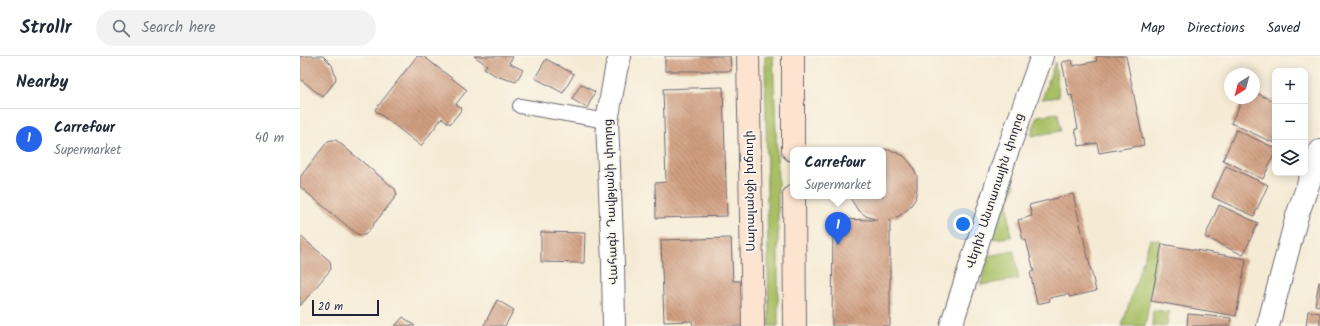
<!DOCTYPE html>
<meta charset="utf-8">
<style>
:root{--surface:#fff;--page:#f2f2f3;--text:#1f2937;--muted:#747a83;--line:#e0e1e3;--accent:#2563eb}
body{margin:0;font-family:Kalam,"Noto Sans Armenian",sans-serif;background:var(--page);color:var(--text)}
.controls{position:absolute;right:12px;top:12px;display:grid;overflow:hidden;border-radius:8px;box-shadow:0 2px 10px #0003}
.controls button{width:36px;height:36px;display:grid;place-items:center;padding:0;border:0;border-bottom:1px solid var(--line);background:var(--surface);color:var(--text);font:20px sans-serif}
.compass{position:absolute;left:924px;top:12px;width:36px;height:36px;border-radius:50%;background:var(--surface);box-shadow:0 2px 10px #0003;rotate:216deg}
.scale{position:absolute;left:12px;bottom:10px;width:67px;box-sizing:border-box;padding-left:4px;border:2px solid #22223b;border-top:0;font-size:11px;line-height:14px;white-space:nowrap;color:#22223b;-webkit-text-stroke:3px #fbf7ec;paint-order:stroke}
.you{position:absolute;left:663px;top:168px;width:14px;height:14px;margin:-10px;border:3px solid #fff;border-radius:50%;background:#1a73e8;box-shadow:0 0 0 6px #1a73e833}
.badge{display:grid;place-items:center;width:26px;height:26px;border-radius:50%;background:var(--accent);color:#fff;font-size:13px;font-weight:700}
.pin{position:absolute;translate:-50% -33px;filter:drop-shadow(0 1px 2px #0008)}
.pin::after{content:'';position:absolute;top:21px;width:14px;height:12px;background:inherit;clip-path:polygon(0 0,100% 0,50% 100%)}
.popup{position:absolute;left:490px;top:91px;width:96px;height:52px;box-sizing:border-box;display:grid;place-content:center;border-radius:8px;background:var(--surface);filter:drop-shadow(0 1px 3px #0005);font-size:13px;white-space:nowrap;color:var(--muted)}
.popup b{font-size:15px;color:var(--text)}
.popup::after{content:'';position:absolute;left:50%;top:100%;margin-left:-8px;border:8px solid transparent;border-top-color:var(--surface)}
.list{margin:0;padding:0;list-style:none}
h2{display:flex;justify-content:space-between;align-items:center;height:52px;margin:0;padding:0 16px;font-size:17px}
h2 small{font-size:13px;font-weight:400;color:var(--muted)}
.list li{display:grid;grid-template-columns:26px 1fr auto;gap:12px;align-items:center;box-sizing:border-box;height:60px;padding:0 16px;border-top:1px solid var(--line)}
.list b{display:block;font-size:15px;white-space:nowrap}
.list p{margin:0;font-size:13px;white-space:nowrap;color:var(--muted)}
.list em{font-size:13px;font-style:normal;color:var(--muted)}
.icon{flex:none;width:22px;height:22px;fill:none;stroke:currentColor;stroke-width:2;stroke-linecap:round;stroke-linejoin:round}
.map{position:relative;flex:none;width:1020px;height:270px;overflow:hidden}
header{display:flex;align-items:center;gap:24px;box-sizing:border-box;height:56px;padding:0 20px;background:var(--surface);border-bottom:1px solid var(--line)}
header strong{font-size:19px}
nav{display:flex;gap:22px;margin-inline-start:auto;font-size:14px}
.search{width:280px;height:36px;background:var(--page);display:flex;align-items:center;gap:10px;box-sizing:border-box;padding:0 14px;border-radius:22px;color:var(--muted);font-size:15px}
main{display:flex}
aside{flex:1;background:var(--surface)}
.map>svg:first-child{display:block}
.grass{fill:#a8bf64;stroke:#657050}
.building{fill:url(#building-back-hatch)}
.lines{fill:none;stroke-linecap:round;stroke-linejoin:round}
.lane-casing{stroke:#6c6871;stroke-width:16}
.street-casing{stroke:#6c6871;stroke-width:24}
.secondary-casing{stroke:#6c6871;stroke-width:24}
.lane{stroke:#fff;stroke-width:14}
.street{stroke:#fff;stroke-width:22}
.secondary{stroke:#fde4d1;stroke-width:22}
.labels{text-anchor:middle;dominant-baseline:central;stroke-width:4;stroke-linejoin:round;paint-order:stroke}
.street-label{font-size:12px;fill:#22223b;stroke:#fbf7ec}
</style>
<header>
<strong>Strollr</strong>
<div class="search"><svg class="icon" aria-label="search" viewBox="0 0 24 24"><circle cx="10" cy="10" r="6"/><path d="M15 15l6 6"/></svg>Search here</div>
<nav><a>Map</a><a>Directions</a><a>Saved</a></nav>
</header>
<main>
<aside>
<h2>Nearby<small></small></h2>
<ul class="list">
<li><span class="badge">1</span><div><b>Carrefour</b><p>Supermarket</p></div><em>40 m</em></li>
</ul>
</aside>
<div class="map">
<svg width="1020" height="270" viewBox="0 0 1020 270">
<defs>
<pattern id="building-back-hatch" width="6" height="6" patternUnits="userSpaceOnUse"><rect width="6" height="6" fill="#d09e80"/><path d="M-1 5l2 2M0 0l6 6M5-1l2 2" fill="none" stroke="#a8806a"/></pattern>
</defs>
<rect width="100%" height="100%" fill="#fbf7ec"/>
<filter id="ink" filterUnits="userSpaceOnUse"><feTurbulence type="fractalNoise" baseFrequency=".025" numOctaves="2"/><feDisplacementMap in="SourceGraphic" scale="8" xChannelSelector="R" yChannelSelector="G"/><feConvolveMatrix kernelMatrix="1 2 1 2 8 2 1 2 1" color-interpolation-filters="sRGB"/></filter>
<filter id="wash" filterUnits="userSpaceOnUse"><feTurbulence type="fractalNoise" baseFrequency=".012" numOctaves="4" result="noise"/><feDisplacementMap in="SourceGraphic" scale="16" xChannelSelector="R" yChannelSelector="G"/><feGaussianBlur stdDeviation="0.9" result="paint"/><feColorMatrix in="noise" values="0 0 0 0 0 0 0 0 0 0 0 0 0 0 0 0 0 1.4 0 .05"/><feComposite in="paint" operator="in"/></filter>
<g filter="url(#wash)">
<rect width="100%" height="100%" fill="#f5ebd5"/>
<g class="grass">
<path d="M 465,0 L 473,0 L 478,125 L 478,270 L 469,270 Z"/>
<path d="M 755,6 L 759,41 L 742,43 Z"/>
<path d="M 758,57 L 761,75 L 731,80 L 737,60 Z"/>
<path d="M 713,121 L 715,129 L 708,148 L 711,181 L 693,183 Z"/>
<path d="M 850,183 L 860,184 L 845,270 L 822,270 Z"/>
<path d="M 714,195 L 719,223 L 681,229 L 687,200 Z"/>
<path d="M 853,254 L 869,256 L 867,270 L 852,270 Z"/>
</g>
<g id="blocks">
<g class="building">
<path d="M 0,0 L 23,0 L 32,9 L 36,22 L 35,25 L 23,41 L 0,23 Z"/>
<path d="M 117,0 L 123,0 L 167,34 L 156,48 L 162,53 L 150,68 L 142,62 L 121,90 L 75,54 Z"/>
<path d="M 174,0 L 211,0 L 213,1 L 209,7 L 223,14 L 216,26 L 196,20 L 184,12 L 187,9 Z"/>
<path d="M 365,0 L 430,0 L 431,15 L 365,15 Z"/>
<path d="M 799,0 L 826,0 L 844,89 L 799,97 L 797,87 L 779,90 L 775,73 L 778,73 L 772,39 L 769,40 L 762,6 L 772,4 L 773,10 L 797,5 L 796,1 Z"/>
<path d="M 246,3 L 274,18 L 263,37 L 235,22 Z"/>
<path d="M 281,28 L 295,36 L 287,52 L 272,43 Z"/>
<path d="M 423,31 L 427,160 L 356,162 L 355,127 L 366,126 L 363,33 Z"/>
<path d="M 954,36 L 975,46 L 975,84 L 974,87 L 931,67 L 943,42 L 954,42 Z"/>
<path d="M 936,74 L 975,92 L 975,96 L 963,123 L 923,104 Z"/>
<path d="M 32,84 L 36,84 L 95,133 L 97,139 L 65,179 L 61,179 L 57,178 L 0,131 L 0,121 L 28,85 Z"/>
<path d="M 583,93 L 593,95 L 604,100 L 612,109 L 617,120 L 617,132 L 615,144 L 608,153 L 599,160 L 588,164 L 590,164 L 590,270 L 532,270 L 533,163 L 577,164 L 566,160 L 557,153 L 549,140 L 583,140 Z"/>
<path d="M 926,110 L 968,129 L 954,160 L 912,141 Z"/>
<path d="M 773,138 L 796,235 L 769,241 L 769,238 L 749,242 L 750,245 L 737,248 L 730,216 L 734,215 L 726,184 L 723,184 L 718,164 L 732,160 L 729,149 Z"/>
<path d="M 919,149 L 958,167 L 943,199 L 905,181 Z"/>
<path d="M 241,176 L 285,177 L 284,207 L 241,206 Z"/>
<path d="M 0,180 L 30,205 L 31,213 L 0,250 Z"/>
<path d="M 431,182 L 433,225 L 446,225 L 447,270 L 393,270 L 392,265 L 364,266 L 361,184 Z"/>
<path d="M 862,188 L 946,203 L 936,260 L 851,245 Z"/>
<path d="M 1019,226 L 1020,226 L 1020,250 L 1015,249 Z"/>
<path d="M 197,244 L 214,254 L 205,270 L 186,270 L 184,269 Z"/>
<path d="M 1008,255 L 1020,257 L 1020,270 L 1006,270 Z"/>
<path d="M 888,258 L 931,262 L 930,270 L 887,270 Z"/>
<path d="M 103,261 L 115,270 L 95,270 Z"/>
</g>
</g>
</g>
<g filter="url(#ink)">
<use href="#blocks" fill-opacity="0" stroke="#6c6871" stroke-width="1"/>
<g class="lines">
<defs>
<path id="lane" d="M 220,50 L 307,65"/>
<g id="street">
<path d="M 314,270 L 313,207 L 307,65 L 316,14 L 320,0"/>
<path d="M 651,270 L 705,102 L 742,0"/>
<path d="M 968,270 L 997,160 L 1020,95"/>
</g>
<g id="secondary">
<path d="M 448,0 L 453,270"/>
<path d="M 493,0 L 493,94"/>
<path d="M 494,140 L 495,270"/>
</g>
</defs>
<use href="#lane" class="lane-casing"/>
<use href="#street" class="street-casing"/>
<use href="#secondary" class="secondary-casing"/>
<use href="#lane" class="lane"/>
<use href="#street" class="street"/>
<use href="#secondary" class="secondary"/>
</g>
</g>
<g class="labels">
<g class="street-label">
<text transform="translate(450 135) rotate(-91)">Սարալանջի խճուղի</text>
<text transform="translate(695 135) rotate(-72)">Վերին Անտառային փողոց</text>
<text transform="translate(311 146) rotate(-92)">Վահագն Դավթյանի փողոց</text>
</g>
</g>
</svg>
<div class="controls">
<button>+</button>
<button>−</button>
<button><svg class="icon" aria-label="layers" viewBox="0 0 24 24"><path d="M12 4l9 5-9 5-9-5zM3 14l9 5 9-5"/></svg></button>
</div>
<svg class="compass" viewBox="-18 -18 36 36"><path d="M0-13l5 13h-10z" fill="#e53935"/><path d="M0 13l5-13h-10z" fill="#747a83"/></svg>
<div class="scale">20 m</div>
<div class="you"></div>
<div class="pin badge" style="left:538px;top:189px">1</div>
<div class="popup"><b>Carrefour</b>Supermarket</div>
</div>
</main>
